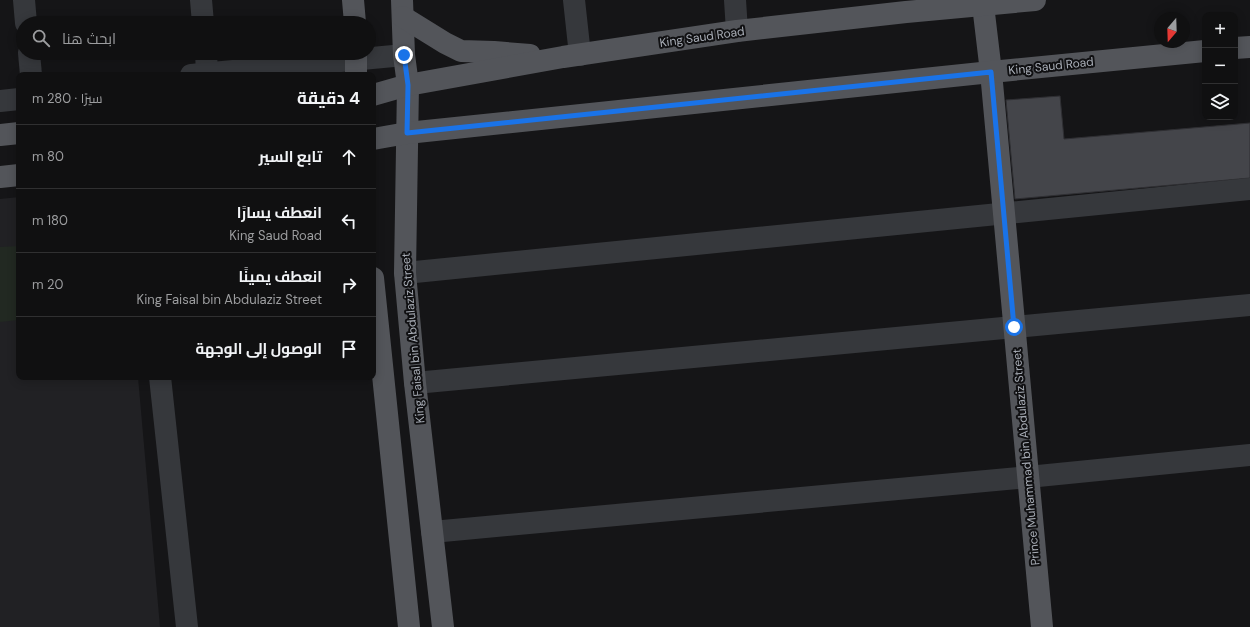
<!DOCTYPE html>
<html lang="ar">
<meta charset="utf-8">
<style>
:root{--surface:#101011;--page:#1e1e1f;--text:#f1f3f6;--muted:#9c9d9f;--line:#303031}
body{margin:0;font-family:"DM Sans",Cairo,sans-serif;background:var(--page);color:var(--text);direction:rtl}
.controls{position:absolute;right:12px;top:12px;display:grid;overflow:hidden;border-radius:8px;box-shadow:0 2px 10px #0003}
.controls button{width:36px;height:36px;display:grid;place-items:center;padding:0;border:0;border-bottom:1px solid var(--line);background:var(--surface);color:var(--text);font:20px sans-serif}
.compass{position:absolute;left:1154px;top:12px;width:36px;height:36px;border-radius:50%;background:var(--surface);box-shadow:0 2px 10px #0003;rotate:199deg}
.stop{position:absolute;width:12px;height:12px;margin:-9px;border:3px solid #1a73e8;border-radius:50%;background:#fff}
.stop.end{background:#1a73e8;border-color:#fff;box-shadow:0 1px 4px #0008}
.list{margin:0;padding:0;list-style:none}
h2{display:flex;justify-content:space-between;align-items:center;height:52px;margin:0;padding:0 16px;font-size:17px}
h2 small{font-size:13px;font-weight:400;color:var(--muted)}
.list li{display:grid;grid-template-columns:26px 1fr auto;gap:12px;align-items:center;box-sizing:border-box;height:64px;padding:0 16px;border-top:1px solid var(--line)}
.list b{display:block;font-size:15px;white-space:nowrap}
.list p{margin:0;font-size:13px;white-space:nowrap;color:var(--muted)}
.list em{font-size:13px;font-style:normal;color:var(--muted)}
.icon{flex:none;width:22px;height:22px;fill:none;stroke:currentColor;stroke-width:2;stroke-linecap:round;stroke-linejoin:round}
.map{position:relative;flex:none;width:1250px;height:627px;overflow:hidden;direction:ltr}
.search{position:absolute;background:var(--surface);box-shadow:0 2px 10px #0003;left:16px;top:16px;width:360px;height:44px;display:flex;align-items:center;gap:10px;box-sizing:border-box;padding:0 14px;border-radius:22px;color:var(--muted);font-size:15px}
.panel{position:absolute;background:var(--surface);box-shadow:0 2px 10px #0003;left:16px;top:72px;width:360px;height:308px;border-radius:8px;direction:rtl}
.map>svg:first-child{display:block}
.built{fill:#212124}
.green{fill:#222922}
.building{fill:#44454a;stroke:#2f2f33}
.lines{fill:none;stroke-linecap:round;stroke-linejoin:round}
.minor{stroke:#36383c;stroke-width:22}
.major{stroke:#53555a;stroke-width:22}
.route{stroke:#1a73e8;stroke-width:5}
.labels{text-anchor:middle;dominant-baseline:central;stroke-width:4;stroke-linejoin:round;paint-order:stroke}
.street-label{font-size:12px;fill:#a8adb6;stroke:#101012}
</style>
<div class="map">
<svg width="1250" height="627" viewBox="0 0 1250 627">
<rect width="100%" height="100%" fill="#151517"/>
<path class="built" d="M 19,197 L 19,377 L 138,377 L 160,627 L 0,627 L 0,199 Z"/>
<path class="green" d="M 19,246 L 19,320 L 0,322 L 0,247 Z"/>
<path class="building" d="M 1060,96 L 1064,139 L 1250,123 L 1250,178 L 1015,199 L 1006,100 Z"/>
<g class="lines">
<g class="minor">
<path d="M 24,0 L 26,23"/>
<path d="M 201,0 L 203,23"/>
<path d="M 574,0 L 580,55"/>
<path d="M 735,0 L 737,31"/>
<path d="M 29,53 L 31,75"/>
<path d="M 206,53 L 207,73"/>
<path d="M 191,75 L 404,55"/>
<path d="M 0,101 L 19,99"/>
<path d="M 405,273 L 1250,189"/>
<path d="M 160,377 L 187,627"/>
<path d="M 415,383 L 1250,305"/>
<path d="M 432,532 L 1028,477 L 1250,455"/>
</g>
<g class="major">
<path d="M 353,0 L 355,23"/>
<path d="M 402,0 L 404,55 L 408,85 L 405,273 L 415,383 L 443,627"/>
<path d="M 983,5 L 991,72 L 1042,627"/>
<path d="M 403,17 L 445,43 L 461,51 L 494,52 L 530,55"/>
<path d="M 1235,48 L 1250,47"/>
<path d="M 356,53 L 356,75"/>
<path d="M 373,95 L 408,85 L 563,57 L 737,31 L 906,12 L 1035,0"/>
<path d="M 0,135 L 19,133"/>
<path d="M 373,139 L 407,133 L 991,72 L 1205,51"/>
<path d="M 0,177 L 19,175"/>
<path d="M 373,278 L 409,627"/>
</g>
</g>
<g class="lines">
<path class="route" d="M 404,55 L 408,85 L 407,133 L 991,72 L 1014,327"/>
</g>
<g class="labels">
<g class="street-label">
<text transform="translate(702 37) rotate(-8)">King Saud Road</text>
<text transform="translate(1051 66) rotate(-6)">King Saud Road</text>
<text transform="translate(413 338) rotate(-95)">King Faisal bin Abdulaziz Street</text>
<text transform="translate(1026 457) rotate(-95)">Prince Muhammad bin Abdulaziz Street</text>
</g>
</g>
</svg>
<div class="controls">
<button>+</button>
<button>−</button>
<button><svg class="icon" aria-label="layers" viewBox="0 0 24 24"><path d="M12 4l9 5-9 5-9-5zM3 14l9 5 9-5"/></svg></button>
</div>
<svg class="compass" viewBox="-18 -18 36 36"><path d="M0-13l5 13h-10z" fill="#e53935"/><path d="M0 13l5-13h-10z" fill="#9c9d9f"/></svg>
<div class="stop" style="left:1014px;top:327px"></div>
<div class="stop end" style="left:404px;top:55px"></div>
<div class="search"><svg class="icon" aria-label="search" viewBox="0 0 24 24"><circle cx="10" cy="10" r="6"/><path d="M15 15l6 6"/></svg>ابحث هنا</div>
<section class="panel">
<h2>4 دقيقة<small>سيرًا · 280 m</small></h2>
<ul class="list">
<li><svg class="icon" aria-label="ahead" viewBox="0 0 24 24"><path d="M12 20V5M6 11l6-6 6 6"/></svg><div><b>تابع السير</b></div><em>80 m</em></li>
<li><svg class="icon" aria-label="left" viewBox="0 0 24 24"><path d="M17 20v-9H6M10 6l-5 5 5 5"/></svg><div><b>انعطف يسارًا</b><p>King Saud Road</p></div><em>180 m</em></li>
<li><svg class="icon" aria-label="right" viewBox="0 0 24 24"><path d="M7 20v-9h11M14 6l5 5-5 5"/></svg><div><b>انعطف يمينًا</b><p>King Faisal bin Abdulaziz Street</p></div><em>20 m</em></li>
<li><svg class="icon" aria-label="arrive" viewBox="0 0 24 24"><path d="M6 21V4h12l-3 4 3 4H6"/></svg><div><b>الوصول إلى الوجهة</b></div></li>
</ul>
</section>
</div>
